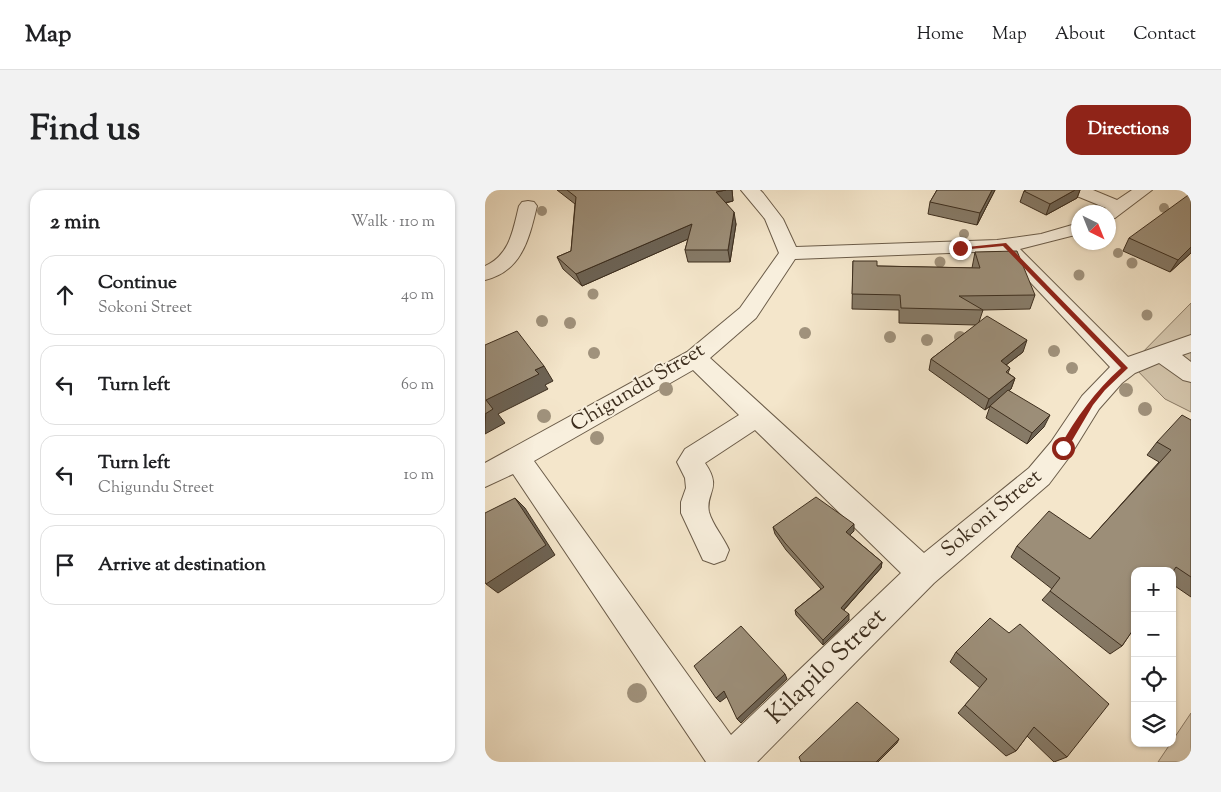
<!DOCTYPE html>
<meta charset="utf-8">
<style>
:root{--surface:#fff;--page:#f2f2f2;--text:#202124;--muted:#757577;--line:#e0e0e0;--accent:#8f2418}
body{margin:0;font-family:"Sorts Mill Goudy",serif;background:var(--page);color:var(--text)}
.controls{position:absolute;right:15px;bottom:15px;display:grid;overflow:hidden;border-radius:10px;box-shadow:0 1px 4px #0004}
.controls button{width:45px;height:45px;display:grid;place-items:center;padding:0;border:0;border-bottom:1px solid var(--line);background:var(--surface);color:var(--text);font:25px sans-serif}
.compass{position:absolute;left:586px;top:15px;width:45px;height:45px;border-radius:50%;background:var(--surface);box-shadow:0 1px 4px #0004;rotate:137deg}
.stop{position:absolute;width:15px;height:15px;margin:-11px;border:4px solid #8f2418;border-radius:50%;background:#fff}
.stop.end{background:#8f2418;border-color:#fff;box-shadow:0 1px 5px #0008}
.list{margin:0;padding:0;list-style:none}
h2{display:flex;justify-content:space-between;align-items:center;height:65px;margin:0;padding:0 20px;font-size:21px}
h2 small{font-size:16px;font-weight:400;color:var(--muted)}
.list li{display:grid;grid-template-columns:32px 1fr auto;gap:15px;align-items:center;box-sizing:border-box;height:80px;margin:0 10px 10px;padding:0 10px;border:1px solid var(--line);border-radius:15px}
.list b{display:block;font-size:19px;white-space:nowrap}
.list p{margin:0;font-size:16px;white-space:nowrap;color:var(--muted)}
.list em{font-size:16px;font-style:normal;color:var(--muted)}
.icon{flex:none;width:28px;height:28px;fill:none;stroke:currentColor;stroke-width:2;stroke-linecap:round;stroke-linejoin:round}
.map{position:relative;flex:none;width:706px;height:572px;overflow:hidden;border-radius:15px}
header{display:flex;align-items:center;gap:30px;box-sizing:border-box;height:70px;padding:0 25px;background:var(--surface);border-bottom:1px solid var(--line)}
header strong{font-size:24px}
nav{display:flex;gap:28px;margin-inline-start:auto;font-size:18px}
.intro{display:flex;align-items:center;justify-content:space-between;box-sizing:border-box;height:120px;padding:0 30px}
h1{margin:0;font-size:35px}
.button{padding:12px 22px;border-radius:15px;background:var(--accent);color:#fff;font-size:18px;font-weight:700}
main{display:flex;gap:30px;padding:0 30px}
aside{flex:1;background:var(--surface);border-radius:15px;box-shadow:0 1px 4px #0004}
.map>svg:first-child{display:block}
.green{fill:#d5c7ae;stroke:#897a66}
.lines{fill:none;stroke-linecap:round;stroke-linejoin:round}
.minor-casing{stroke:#6b5c49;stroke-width:2}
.minor{fill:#f8efdd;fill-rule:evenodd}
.tree{fill:#a0927c}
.wall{fill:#867a67;stroke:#3d2e1e}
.shaded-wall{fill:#6d6354;stroke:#3d2e1e}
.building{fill:#9c8e78;stroke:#3d2e1e}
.route{fill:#8f2418}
.labels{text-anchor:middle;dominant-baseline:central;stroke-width:4;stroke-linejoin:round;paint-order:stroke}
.street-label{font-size:21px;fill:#3d2e1e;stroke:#f8efdd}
.near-street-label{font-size:25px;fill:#3d2e1e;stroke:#f8efdd}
</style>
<header>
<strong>Map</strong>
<nav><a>Home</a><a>Map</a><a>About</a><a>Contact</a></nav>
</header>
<div class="intro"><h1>Find us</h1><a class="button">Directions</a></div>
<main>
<aside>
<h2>2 min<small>Walk · 110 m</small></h2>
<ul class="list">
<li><svg class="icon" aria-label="ahead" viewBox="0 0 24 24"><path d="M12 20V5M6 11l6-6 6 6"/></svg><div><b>Continue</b><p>Sokoni Street</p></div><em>40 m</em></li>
<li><svg class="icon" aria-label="left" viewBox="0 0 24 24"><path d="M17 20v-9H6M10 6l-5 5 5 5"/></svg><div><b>Turn left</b></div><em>60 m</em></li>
<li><svg class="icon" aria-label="left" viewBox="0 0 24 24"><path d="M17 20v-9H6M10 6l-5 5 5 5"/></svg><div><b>Turn left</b><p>Chigundu Street</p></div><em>10 m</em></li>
<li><svg class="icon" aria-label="arrive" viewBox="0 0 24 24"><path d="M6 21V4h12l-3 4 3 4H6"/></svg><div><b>Arrive at destination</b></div></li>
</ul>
</aside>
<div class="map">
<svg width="706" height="572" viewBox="0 0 706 572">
<rect width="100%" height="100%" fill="#f4e6cb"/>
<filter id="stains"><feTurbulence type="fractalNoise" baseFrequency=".004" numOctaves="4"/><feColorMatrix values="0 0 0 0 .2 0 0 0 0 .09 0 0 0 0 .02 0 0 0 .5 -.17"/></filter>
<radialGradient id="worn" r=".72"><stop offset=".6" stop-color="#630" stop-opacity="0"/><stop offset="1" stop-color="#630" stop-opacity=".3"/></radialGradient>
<g class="green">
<path d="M 706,113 L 706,222 L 680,209 L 646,174 Z"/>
<path d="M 706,523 L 706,572 L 673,572 Z"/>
</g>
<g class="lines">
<defs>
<g id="minor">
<path d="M 256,0 L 275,0 L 278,3 L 298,29 L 311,57 L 512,50 L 556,44 L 594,33 L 594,44 L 535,59 L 643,167 L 706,145 L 706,162 L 697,165 L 706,172 L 706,192 L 698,190 L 674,173 L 650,183 L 637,193 L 614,219 L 585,266 L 564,294 L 449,393 L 272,572 L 221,572 L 28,284 L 0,297 L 0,273 L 202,162 L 255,118 L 294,63 L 280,29 ZM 516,61 L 625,177 L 597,206 L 566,252 L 544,278 L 439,363 L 225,168 L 271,128 L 310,69 ZM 208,180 L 254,225 L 200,259 L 192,272 L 200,288 L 201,298 L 196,312 L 196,323 L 218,370 L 229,374 L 240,370 L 244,360 C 239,348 227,334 224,322 C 220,302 238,299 220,273 L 270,240 L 416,383 L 246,545 L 49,271 Z"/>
<path d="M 584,0 L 608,0 L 632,10 L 647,0 L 667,0 L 630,28 L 624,29 L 624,22 L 616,22 L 621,18 L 587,4 Z"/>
<path d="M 43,11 L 49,12 L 52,16 C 44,49 37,81 0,90 L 0,76 C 25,65 28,40 34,16 L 37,12 Z"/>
</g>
</defs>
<use href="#minor" class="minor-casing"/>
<use href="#minor" class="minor"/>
</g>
<g class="tree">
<circle cx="679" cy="18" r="5"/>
<circle cx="57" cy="21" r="5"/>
<circle cx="479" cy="44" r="5"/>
<circle cx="633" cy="63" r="5"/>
<circle cx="455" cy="72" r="5.5"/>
<circle cx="647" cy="73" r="5.5"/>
<circle cx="594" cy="85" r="5.5"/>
<circle cx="108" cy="104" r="5.5"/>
<circle cx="662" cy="125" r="5.5"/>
<circle cx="57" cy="131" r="6"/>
<circle cx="85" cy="133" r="6"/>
<circle cx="320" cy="143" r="6"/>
<circle cx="405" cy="147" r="6"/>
<circle cx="475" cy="147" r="6"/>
<circle cx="442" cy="150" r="6"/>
<circle cx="569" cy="161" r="6"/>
<circle cx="109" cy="163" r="6"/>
<circle cx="587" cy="178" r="6"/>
<circle cx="181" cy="199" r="7"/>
<circle cx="641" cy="200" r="7"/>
<circle cx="660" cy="219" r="7"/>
<circle cx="59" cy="226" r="7"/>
<circle cx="112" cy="248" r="7"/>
<circle cx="152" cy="503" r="10"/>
</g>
<g class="wall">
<path d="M 72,0 L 247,0 L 248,11 L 241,13 L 251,34 L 245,72 L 203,72 L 200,60 L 203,49 L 97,96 L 78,79 L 72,67 L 86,61 L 90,14 Z"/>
<path d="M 452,0 L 510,0 L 492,35 L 443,24 L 445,12 Z"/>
<path d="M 541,0 L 595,0 L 592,8 L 561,25 L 535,12 L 539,1 Z"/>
<path d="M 644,48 L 706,63 L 685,82 L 638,61 Z"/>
<path d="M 490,62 L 550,105 L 545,119 L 498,120 L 494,132 L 538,162 L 521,175 L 525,178 L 523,183 L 530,188 L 526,199 L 524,200 L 559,237 L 542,254 L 501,228 L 505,216 L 500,220 L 444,180 L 446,169 L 491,135 L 414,133 L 414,120 L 367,119 L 368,71 L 392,76 L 487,78 Z"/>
<path d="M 706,230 L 706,407 L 687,394 L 687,381 L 637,456 L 625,464 L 557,410 L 567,399 L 526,367 L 532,356 L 605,349 L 674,272 L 662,265 L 672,252 Z"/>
<path d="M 288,337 L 369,341 L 365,345 L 397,372 L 396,378 L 359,420 L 364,430 L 338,455 L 311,425 L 310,420 L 336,399 L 301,360 L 290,344 Z"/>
<path d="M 505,428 L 582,567 L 569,572 L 542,546 L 531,561 L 521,566 L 473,523 L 495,498 L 465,472 L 471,462 Z"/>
</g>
<g class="shaded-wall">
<path d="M 241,0 L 247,0 L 248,11 L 233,14 L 231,2 Z"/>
<path d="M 507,0 L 510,0 L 492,35 L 495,23 Z"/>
<path d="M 590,0 L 595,0 L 592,8 L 561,25 L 565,14 Z"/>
<path d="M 249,22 L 251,34 L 245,72 L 243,60 Z"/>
<path d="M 207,34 L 210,46 L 97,96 L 91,84 Z"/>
<path d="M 706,57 L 706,63 L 685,82 L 693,70 Z"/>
<path d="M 542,150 L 538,162 L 512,182 L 516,171 Z"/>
<path d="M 59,176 L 68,191 L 60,195 L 63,199 L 13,224 L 20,233 L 0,244 L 1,210 L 50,180 Z"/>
<path d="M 530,188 L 526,199 L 500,220 L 504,209 Z"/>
<path d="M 565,225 L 559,237 L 542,254 L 547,243 Z"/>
<path d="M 30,308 L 40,318 L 70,365 L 13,403 L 1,394 Z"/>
<path d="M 369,334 L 369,341 L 361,349 L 361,342 Z"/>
<path d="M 397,372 L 396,378 L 356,423 L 356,418 Z"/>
<path d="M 364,424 L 364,430 L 338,455 L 338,450 Z"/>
<path d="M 300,484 L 302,489 L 256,533 L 252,529 Z"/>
<path d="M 239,501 L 243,506 L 235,512 L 231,508 Z"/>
<path d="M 414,549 L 412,553 L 393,572 L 391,572 Z"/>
</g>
<g class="building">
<path d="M 82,0 L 241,0 L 231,2 L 249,22 L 243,60 L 200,60 L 207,34 L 91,84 L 72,67 L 86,61 L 91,7 Z"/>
<path d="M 452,0 L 507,0 L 495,23 L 445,12 Z"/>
<path d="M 541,0 L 590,0 L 565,14 L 539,1 Z"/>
<path d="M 706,3 L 706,57 L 693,70 L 644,48 Z"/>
<path d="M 532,61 L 550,105 L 474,106 L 498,120 L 416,118 L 415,105 L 367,104 L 368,71 L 392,71 L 392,76 L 495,78 L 490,62 Z"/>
<path d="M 502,126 L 542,150 L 516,171 L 525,178 L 521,182 L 530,188 L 504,209 L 446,169 Z"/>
<path d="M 32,141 L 59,176 L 50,180 L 54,184 L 1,210 L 8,219 L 0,224 L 0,155 Z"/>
<path d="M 523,200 L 565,225 L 547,243 L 505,216 Z"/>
<path d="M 697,225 L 706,230 L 706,387 L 691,377 L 687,383 L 687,381 L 650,381 L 650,437 L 637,456 L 565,401 L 575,388 L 532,356 L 564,321 L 605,349 L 686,260 L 672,252 Z"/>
<path d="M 331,307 L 369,334 L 361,342 L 397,372 L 356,418 L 364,424 L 338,450 L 310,420 L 339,397 L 300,353 L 288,337 Z"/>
<path d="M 30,308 L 61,355 L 1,394 L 0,392 L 0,323 Z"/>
<path d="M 505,428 L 524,443 L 535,434 L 624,514 L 582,567 L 549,537 L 531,561 L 480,515 L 502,489 L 471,462 Z"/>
<path d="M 256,436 L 300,484 L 252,529 L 239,501 L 231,508 L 209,476 Z"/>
<path d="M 372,512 L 414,549 L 391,572 L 316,572 L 314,567 Z"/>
</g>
<path class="route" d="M 521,53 L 643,178 L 620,200 L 608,215 L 581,261 L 578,261 L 574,258 C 591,228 610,201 636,178 L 518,56 L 475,60 L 472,58 Z"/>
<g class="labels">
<g class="street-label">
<text transform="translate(153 198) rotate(-31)">Chigundu Street</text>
<text transform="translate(507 324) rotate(-40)">Sokoni Street</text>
</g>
<g class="near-street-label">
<text transform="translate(342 477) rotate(-44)">Kilapilo Street</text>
</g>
</g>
<rect width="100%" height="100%" filter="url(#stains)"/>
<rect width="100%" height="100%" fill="url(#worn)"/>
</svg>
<div class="controls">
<button>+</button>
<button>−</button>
<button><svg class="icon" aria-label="locate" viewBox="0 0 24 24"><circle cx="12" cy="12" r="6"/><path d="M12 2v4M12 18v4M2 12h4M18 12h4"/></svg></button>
<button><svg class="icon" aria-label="layers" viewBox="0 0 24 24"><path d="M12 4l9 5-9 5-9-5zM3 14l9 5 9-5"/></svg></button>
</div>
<svg class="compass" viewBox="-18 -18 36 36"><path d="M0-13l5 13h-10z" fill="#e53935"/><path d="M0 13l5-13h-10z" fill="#757577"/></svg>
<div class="stop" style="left:578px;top:258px"></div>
<div class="stop end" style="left:475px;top:58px"></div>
</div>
</main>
